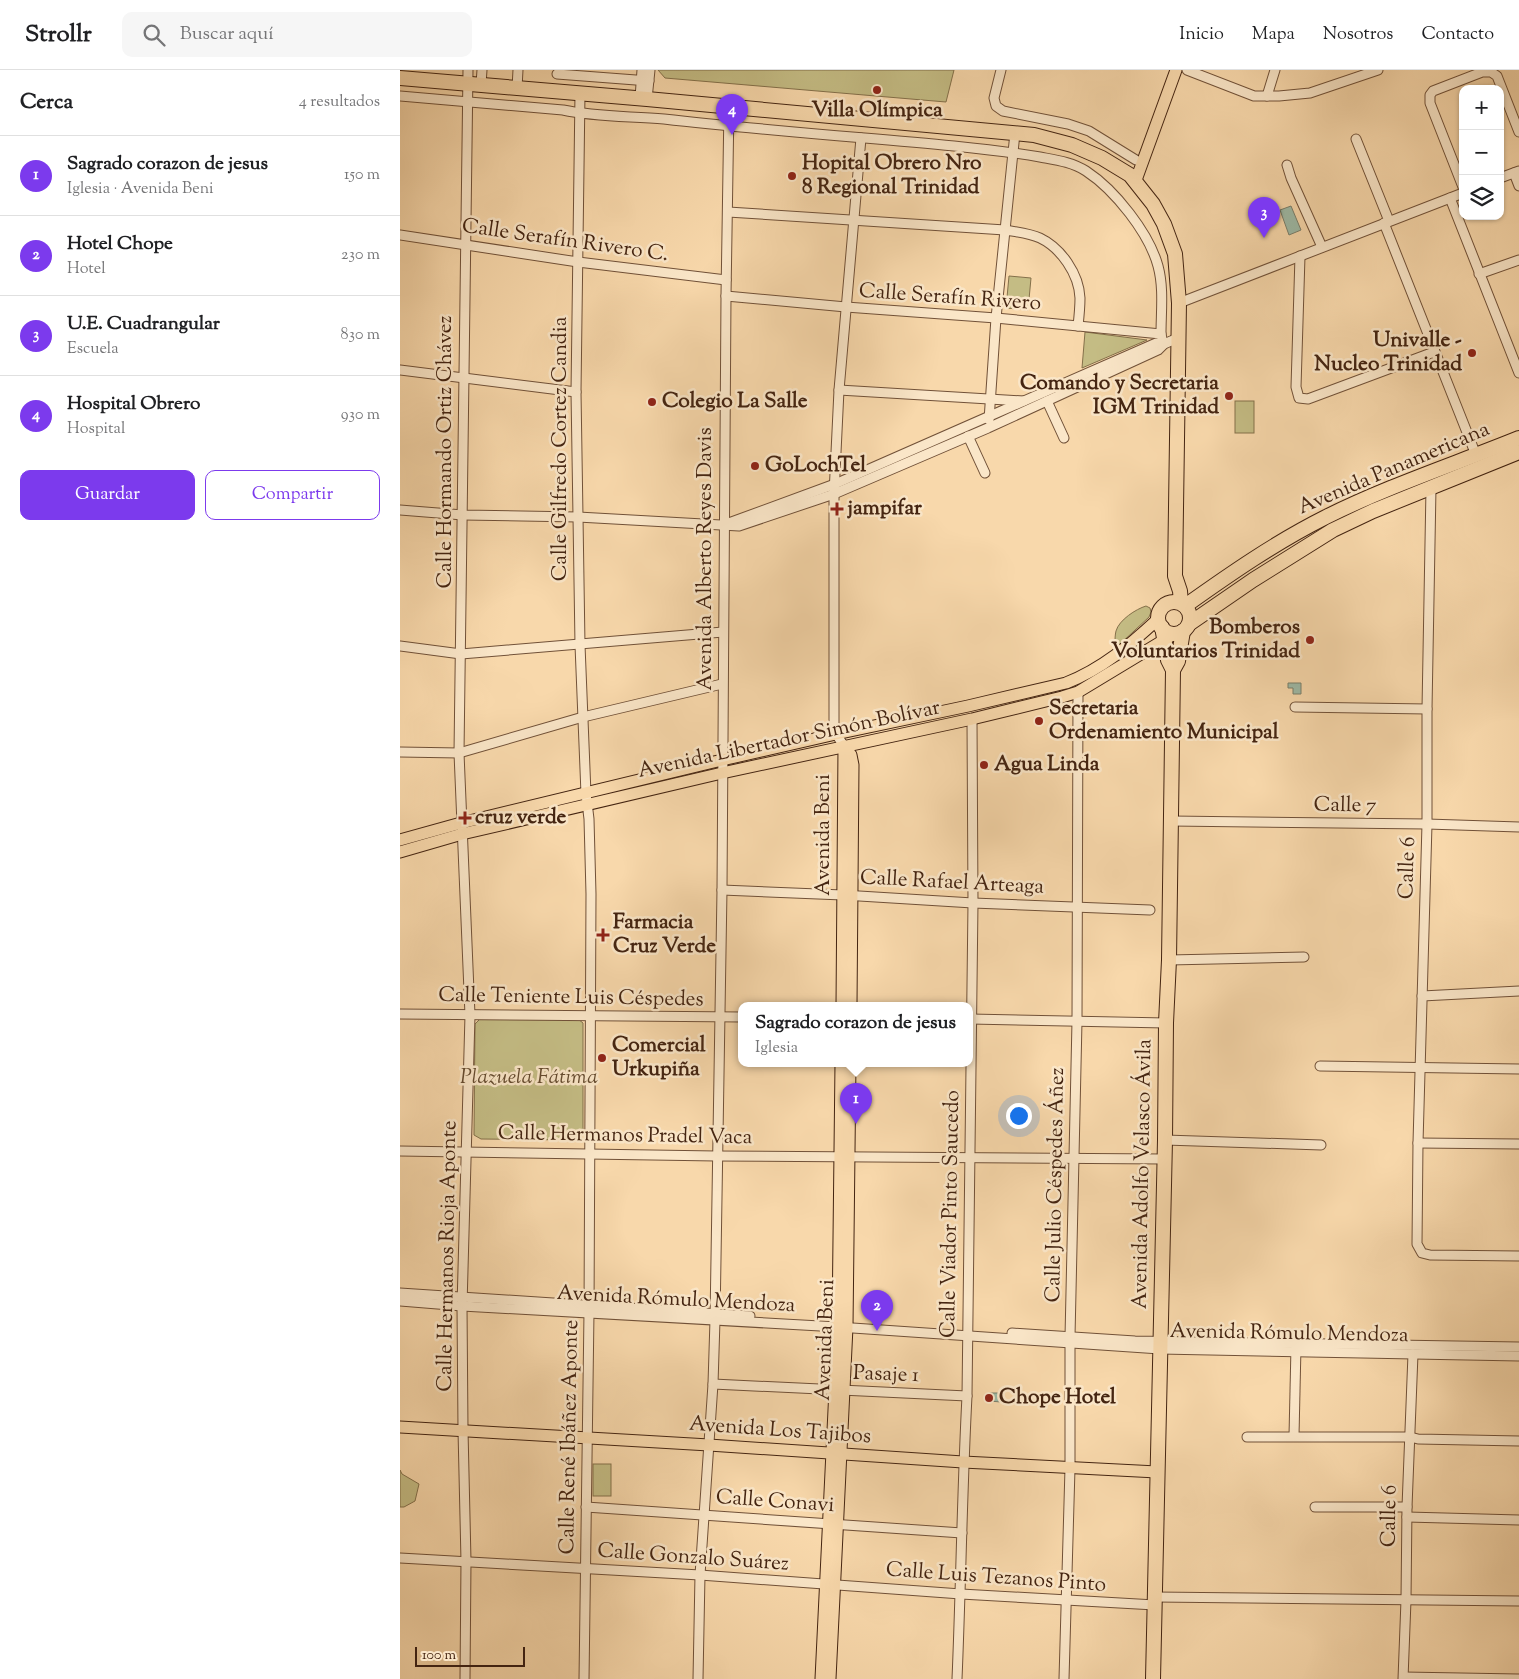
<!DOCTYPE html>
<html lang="es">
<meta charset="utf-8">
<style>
:root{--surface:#fff;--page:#f6f6f6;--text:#202124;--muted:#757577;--line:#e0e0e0;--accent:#7c3aed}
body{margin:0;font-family:"Sorts Mill Goudy",serif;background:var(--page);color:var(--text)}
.controls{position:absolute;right:15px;top:15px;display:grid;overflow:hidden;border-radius:10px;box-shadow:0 1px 4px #0004}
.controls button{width:45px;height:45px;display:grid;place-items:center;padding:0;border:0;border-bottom:1px solid var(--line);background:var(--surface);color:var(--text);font:25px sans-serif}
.scale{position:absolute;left:15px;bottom:12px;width:110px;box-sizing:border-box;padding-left:5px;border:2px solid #442411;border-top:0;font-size:14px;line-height:18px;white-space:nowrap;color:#442411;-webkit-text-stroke:4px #fae6c8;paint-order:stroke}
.you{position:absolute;left:618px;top:1045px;width:18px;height:18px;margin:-12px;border:4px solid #fff;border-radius:50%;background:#1a73e8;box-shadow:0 0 0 8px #1a73e833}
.badge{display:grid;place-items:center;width:32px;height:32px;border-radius:50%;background:var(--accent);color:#fff;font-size:16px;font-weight:700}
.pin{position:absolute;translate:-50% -41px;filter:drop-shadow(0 1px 2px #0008)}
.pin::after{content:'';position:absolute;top:26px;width:18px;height:15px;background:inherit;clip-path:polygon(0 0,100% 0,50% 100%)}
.popup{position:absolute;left:338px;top:932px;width:235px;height:65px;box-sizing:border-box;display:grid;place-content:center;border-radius:10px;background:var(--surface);filter:drop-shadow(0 1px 4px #0005);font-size:16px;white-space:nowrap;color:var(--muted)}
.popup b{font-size:19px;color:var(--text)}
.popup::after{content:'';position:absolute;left:50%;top:100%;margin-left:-10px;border:10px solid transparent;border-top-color:var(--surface)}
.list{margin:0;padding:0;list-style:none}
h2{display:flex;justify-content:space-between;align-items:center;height:65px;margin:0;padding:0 20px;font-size:21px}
h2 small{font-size:16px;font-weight:400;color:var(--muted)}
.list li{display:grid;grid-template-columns:32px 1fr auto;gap:15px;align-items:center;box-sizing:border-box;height:80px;padding:0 20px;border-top:1px solid var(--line)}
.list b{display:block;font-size:19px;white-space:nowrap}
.list p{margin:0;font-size:16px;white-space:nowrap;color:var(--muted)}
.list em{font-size:16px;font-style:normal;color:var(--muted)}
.actions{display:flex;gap:10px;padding:15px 20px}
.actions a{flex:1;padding:11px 0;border:1px solid var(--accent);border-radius:10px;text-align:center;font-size:18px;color:var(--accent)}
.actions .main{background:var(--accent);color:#fff}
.icon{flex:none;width:28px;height:28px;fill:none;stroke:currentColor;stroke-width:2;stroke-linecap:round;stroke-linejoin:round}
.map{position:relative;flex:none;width:1119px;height:1609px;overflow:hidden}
header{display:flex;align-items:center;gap:30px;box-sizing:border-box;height:70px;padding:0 25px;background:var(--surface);border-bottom:1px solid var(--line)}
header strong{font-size:24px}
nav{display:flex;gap:28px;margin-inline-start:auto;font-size:18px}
.search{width:350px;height:45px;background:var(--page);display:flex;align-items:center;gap:12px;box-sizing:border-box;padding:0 18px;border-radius:10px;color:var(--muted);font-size:19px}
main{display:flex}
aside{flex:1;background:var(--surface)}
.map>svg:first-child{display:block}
.green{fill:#c4bc84;stroke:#84704a}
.water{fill:#9dbaa7;stroke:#797e6b}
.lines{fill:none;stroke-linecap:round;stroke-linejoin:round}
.minor-casing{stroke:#715138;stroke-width:11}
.major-casing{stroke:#442411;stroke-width:13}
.highway-casing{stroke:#442411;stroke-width:16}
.minor{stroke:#fae6c8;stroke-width:9}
.major{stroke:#f8d8ab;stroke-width:11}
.highway{stroke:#f8d8ab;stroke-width:14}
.poi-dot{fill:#8f2418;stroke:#fae6c8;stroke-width:2}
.labels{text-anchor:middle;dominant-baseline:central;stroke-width:5;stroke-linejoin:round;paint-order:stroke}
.poi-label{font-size:21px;font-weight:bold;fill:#442411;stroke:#fae6c8;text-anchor:start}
.street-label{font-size:21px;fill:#442411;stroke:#fae6c8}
.park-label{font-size:21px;font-style:italic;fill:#644a2e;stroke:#fae6c8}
</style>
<header>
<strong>Strollr</strong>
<div class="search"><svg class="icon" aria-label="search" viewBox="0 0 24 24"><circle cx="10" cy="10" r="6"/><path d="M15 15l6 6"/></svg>Buscar aquí</div>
<nav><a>Inicio</a><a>Mapa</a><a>Nosotros</a><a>Contacto</a></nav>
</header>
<main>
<aside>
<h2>Cerca<small>4 resultados</small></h2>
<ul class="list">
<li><span class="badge">1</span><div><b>Sagrado corazon de jesus</b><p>Iglesia · Avenida Beni</p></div><em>150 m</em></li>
<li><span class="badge">2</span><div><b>Hotel Chope</b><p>Hotel</p></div><em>230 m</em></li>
<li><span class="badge">3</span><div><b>U.E. Cuadrangular</b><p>Escuela</p></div><em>830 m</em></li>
<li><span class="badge">4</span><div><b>Hospital Obrero</b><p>Hospital</p></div><em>930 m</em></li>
</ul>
<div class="actions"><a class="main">Guardar</a><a>Compartir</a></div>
</aside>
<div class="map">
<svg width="1119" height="1609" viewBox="0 0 1119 1609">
<rect width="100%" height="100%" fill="#f8d8ab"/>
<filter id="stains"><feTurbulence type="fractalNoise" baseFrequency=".004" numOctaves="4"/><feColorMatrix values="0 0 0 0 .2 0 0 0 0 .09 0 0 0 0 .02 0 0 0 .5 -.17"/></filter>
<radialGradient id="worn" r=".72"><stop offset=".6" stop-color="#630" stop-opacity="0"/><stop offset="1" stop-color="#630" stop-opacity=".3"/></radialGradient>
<g class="green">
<path d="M 258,0 L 554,0 L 546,32 L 265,8 Z"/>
<path d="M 609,206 L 631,208 L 628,240 L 606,238 Z"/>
<path d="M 685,262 L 747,270 L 682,298 Z"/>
<rect x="835" y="331" width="19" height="32"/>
<path d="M 746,536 L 750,538 L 751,542 L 749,547 L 719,575 L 715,573 C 715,569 715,565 716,561 C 719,550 736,539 746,536 Z"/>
<path d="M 80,949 L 178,949 L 183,953 L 183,1062 L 174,1070 L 81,1069 L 74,1065 L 75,954 Z"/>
<rect x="193" y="1394" width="18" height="32"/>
<path d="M 0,1400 L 2,1404 L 19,1414 L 15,1431 L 4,1437 L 0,1437 Z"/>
</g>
<g class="water">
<path d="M 891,136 L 901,160 L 889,165 L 880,140 Z"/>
<path d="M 888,613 L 901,613 L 901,624 L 893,624 L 893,618 L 888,618 Z"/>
<path d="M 589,1323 L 601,1323 L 601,1332 L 589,1331 Z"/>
</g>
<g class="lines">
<defs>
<g id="minor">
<path d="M 601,0 L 594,28 L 596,36 L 603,41 L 668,54 L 689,61 L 736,90"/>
<path d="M 787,0 L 854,26 L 879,26 L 910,23 L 978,0"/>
<path d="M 157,4 L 249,11"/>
<path d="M 81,14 L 82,0"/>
<path d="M 117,18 L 118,0"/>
<path d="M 180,23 L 176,322 L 178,447 L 180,575 L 186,724 L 189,749 L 191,824 L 189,1242 L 184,1609"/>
<path d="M 0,26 L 163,40 C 196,47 230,46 264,49 C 360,60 457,67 554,76 C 583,79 611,82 640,87 C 656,90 672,92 686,101 C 715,120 749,163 758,196 C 764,218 761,242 761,264"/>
<path d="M 867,26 L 875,0"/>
<path d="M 240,28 L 242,0"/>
<path d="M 247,29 L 250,0"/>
<path d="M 956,69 L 989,151"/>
<path d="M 887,95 L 891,108 L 922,177"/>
<path d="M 1114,103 L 1119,116"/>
<path d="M 1100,108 L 1119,101"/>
<path d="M 1063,117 L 1030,33 L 1030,25 L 1033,21 L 1082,2 L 1091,2 L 1097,6 L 1119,62"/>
<path d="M 1050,128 L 1119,303"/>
<path d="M 328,142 L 605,160 C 617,162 629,163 640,168 C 661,178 679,204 680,228 C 680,237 679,247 678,256"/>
<path d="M 984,153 L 1076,385"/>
<path d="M 0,165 L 178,192 L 326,210"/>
<path d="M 900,186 L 896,317 L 899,328 L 908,329 L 1034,282"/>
<path d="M 1079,204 L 1119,190"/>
<path d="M 326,226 L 446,237 L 596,248 L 761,264 L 762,269"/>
<path d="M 779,233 L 1063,123"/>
<path d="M 0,300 L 176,322"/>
<path d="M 439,320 L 624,331"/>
<path d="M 647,331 L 664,368"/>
<path d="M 589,350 L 596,248 L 615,63"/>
<path d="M 568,366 L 585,403"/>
<path d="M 1031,418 L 1027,639 L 1027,754 L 1018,1073 L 1017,1174 L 1022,1183 L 1030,1185 L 1119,1186"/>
<path d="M 0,440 L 63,445 L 178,447 L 339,456 L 434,424 L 588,358 L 758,280 L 764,274 L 778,268"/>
<path d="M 326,454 L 435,414 L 756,273 L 764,274"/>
<path d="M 0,576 L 61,584 L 323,562"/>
<path d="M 895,637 L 1027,639"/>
<path d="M 444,676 L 436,664 L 434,654 L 434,424 L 439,320 L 461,68"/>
<path d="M 0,682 L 59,683 L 183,647 L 322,614"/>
<path d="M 771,751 L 1027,754 L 1119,757"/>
<path d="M 322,820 L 443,825 L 573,833 L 750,840"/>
<path d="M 769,890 L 904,887"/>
<path d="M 1022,926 L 1119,921"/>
<path d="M 0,944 L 342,947"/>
<path d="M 570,949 L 766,953"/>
<path d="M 920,996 L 1119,999"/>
<path d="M 765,1070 L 921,1075"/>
<path d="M 1018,1073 L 1119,1074"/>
<path d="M 0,1081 L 316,1086 L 764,1089"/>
<path d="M 0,1223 L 350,1246"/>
<path d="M 0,1231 L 62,1236 L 438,1257 L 760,1279 L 1119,1286"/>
<path d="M 612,1263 L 735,1271 L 1119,1277"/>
<path d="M 313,1314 L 567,1326"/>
<path d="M 894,1366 L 896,1276"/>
<path d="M 847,1367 L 1010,1367 L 1018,1369 L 1119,1371"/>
<path d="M 186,1437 L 562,1463"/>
<path d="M 915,1437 L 1007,1437"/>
<path d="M 1007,1447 L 1119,1450"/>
<path d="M 0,1488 L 300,1505 L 561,1524 L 755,1535"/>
<path d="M 755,1527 L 1119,1531"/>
<path d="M 1004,1607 L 1118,1609"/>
<path d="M 65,1609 L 66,1491 L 63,1360 L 62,1236 L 70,945 L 59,683 L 68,0"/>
<path d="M 298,1609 L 300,1505 L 313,1314 L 315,1250 L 322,820 L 326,226 L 329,36"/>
<path d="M 557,1609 C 561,1515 562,1421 567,1326 L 573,833 L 572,649"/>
<path d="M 664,1609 L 670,1398 L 670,1267 L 677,951 L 678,622"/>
<path d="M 1003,1609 L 1006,1530 L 1007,1437 L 1013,1284"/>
</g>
<g id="major">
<path d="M 736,110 L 776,0"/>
<path d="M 444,676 L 451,685 L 453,695 L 451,935"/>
<path d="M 0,770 L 61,753 L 322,690 L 436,664 L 568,636 L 666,613 C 702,599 730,575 758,549"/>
<path d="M 0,782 L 62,764 L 322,703 L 572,649 L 662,627 L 678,622 L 774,564"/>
<path d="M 442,935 L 444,676"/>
<path d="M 0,1357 L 309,1375 L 563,1392 L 757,1402"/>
<path d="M 421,1609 L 438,1257 L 441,993"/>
<path d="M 430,1609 L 447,1257 L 450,993"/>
</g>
<g id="highway">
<path d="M 0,8 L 247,29 L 634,65 L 672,75 L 702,88 L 730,105 L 753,134 L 764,154 L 775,184 L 779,233 L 775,506 L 780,521 L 781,533"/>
<circle cx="774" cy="548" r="16"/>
<path d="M 785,536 C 830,504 876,472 926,447 C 988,416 1055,394 1119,368"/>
<path d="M 789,554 L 853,510 L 933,460 L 973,441 L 1119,382"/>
<path d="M 762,557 L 768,590 L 773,600"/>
<path d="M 753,1609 L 765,1070 L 766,953 L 769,890 L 773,600 L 778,591 L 783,561"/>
</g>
</defs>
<use href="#minor" class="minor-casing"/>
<use href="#major" class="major-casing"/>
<use href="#highway" class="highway-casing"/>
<use href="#minor" class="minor"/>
<use href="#major" class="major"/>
<use href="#highway" class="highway"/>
</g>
<g class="poi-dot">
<circle cx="477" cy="20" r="5"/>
<circle cx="392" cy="106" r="5"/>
<circle cx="1072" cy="283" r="5"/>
<circle cx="829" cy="326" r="5"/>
<circle cx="252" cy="332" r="5"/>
<circle cx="355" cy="396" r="5"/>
<path d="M434.5 431.5h5v5h5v5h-5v5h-5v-5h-5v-5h5z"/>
<circle cx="910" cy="570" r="5"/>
<circle cx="639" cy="651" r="5"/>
<circle cx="584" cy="695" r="5"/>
<path d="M62.5 740.5h5v5h5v5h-5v5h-5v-5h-5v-5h5z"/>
<path d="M200.5 857.5h5v5h5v5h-5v5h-5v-5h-5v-5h5z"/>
<circle cx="202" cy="988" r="5"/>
<circle cx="589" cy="1328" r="5"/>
</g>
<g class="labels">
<g class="poi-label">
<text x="477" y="41" text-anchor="middle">Villa Olímpica</text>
<text x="402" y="94">Hopital Obrero Nro<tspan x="402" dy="24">8 Regional Trinidad</tspan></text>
<text x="1062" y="271" text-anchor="end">Univalle -<tspan x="1062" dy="24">Nucleo Trinidad</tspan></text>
<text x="819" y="314" text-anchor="end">Comando y Secretaria<tspan x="819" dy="24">IGM Trinidad</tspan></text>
<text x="262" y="332">Colegio La Salle</text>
<text x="365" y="396">GoLochTel</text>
<text x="447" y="439">jampifar</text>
<text x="900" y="558" text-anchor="end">Bomberos<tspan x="900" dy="24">Voluntarios Trinidad</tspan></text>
<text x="649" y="639">Secretaria<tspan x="649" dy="24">Ordenamiento Municipal</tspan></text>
<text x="594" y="695">Agua Linda</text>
<text x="75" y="748">cruz verde</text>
<text x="213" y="853">Farmacia<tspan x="213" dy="24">Cruz Verde</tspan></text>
<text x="212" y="976">Comercial<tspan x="212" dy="24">Urkupiña</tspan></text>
<text x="599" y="1328">Chope Hotel</text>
</g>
<g class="street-label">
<text transform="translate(165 171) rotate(8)">Calle Serafín Rivero C.</text>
<text transform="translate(550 228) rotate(4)">Calle Serafín Rivero</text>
<text transform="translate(161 379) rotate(-90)">Calle Gilfredo Cortez Candia</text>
<text transform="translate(46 382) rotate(-90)">Calle Hormando Ortiz Chávez</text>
<text transform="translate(994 399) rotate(-23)">Avenida Panamericana</text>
<text transform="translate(306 489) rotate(-90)">Avenida Alberto Reyes Davis</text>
<text transform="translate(389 670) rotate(-12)">Avenida Libertador Simón Bolívar</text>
<text transform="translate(945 736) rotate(1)">Calle 7</text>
<text transform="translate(424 765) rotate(-90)">Avenida Beni</text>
<text transform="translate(1008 798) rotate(-88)">Calle 6</text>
<text transform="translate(552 813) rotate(3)">Calle Rafael Arteaga</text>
<text transform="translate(171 928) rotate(1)">Calle Teniente Luis Céspedes</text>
<text transform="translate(225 1066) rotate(1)">Calle Hermanos Pradel Vaca</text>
<text transform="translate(743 1104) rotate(-89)">Avenida Adolfo Velasco Ávila</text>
<text transform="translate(656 1115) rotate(-89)">Calle Julio Céspedes Áñez</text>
<text transform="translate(551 1144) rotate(-89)">Calle Viador Pinto Saucedo</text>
<text transform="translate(48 1186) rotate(-89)">Calle Hermanos Rioja Aponte</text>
<text transform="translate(276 1230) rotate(3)">Avenida Rómulo Mendoza</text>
<text transform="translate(889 1264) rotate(1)">Avenida Rómulo Mendoza</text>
<text transform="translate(426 1270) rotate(-88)">Avenida Beni</text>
<text transform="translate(486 1305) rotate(2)">Pasaje 1</text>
<text transform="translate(380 1361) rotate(4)">Avenida Los Tajibos</text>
<text transform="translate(170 1367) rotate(-89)">Calle René Ibáñez Aponte</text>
<text transform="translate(375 1432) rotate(4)">Calle Conavi</text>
<text transform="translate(990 1446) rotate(-89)">Calle 6</text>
<text transform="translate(293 1488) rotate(4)">Calle Gonzalo Suárez</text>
<text transform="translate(596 1508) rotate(4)">Calle Luis Tezanos Pinto</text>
</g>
<g class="park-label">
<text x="129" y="1008">Plazuela Fátima</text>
</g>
</g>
<rect width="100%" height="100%" filter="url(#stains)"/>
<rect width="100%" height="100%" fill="url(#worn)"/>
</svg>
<div class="controls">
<button>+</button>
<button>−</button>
<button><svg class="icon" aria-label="layers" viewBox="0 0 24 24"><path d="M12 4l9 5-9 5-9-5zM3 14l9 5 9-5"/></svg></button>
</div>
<div class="scale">100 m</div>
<div class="you"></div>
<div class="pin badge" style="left:456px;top:1054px">1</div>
<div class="popup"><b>Sagrado corazon de jesus</b>Iglesia</div>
<div class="pin badge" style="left:477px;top:1261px">2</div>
<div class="pin badge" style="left:864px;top:168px">3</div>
<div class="pin badge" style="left:332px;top:65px">4</div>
</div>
</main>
